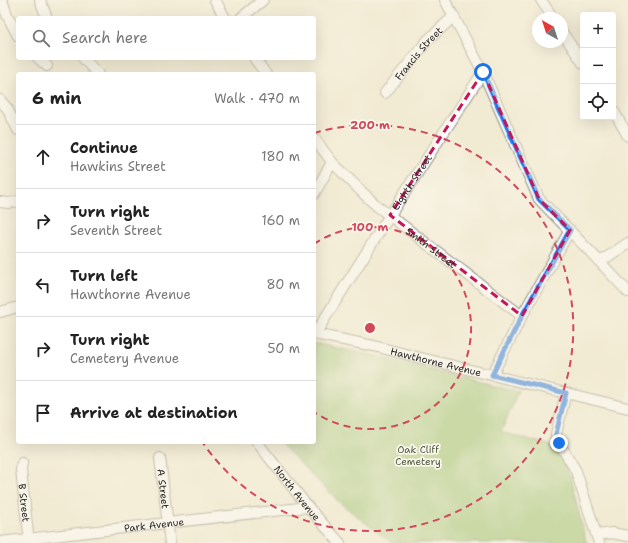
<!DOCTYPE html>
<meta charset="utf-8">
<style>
:root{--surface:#fff;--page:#f2f2f2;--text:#222;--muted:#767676;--line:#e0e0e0}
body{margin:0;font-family:"Shantell Sans",sans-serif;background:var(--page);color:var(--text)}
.controls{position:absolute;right:12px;top:12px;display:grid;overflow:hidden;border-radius:4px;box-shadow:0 4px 16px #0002}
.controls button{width:36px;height:36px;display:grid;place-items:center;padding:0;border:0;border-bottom:1px solid var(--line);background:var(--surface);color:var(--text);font:20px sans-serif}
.compass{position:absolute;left:532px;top:12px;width:36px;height:36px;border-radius:50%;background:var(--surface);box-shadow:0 4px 16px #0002;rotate:321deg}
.stop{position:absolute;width:12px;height:12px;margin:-9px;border:3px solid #1a73e8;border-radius:50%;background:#fff}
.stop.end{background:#1a73e8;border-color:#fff;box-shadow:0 1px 4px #0008}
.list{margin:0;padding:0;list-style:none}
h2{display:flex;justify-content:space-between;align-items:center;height:52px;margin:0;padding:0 16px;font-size:17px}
h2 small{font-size:13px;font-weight:400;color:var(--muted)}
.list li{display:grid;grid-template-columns:26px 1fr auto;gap:12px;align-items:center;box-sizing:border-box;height:64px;padding:0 16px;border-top:1px solid var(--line)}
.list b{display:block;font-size:15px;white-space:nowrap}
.list p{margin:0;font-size:13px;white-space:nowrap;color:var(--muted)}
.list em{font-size:13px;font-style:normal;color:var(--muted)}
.icon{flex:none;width:22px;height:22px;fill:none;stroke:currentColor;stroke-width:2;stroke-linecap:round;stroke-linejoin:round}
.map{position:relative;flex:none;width:628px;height:543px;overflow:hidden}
.search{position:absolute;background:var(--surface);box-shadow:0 4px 16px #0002;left:16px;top:16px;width:300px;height:44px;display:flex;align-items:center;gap:10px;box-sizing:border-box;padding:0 14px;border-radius:4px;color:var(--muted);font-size:15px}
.panel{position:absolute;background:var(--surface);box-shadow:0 4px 16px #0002;left:16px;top:72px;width:300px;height:372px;border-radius:4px}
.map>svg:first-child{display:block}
.green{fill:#99c370;stroke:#62774e}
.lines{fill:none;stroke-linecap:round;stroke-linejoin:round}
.minor-casing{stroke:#8e8b80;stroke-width:12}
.minor{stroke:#fff;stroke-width:10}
.route{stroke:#1a73e8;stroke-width:5}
.marked{fill:none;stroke:#c2185b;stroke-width:3;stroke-dasharray:8 5;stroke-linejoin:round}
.ring{fill:none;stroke:#d1495b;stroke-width:2;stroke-dasharray:7 5}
.labels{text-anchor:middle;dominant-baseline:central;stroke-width:3.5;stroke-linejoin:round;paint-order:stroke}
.street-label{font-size:10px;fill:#2b2b2b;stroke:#fbf7ec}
.park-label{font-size:10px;fill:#4c5940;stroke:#fbf7ec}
.centre{fill:#d1495b;stroke:#fbf7ec;stroke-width:2}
.ring-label{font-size:12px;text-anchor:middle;font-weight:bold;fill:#d1495b;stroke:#fbf7ec;stroke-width:3.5;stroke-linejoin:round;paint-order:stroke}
</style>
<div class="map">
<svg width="628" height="543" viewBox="0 0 628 543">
<rect width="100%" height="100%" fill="#fbf7ec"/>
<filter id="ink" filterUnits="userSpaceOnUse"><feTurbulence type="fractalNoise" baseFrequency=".025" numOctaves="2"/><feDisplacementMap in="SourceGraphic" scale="8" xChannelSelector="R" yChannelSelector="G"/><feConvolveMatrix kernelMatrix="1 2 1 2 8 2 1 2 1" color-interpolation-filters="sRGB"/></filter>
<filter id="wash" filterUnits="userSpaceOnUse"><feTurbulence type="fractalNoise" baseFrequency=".012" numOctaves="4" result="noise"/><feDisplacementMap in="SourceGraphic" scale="16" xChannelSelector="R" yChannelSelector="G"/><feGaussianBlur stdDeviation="0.9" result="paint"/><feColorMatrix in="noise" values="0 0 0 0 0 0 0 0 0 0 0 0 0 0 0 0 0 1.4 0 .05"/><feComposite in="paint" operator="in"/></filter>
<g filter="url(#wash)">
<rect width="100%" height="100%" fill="#f2ebd4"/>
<path class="green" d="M 314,343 L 386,358 L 459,377 L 518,391 L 501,432 C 512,435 523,438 534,441 C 542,443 550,444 557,450 C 571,461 579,523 587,543 L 392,543 L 340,503 L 279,442 L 314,442 Z"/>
</g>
<g filter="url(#ink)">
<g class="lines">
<defs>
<g id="minor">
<path d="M 2,0 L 7,15 L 18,36"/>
<path d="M 40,0 L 47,18"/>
<path d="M 215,0 L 225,18"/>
<path d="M 445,0 L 483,72 L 539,199 L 600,262 L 628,292"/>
<path d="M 541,0 L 553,18"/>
<path d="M 241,18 L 263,0"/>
<path d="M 562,32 L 583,63"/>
<path d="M 38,58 L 47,66"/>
<path d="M 83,58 L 98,74"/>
<path d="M 254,58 L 266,74"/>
<path id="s1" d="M 385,93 L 427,41 L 454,16"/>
<path d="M 0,100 L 7,108 L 18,130"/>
<path d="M 613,110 L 628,136"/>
<path id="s2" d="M 314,138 L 332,162 L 363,193 L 377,206 L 522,316"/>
<path d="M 314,194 L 332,162"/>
<path d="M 0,202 L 9,203 L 18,201"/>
<path d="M 600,262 L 628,243"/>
<path d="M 0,312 L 18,307"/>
<path id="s3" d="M 314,334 L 374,346 L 421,358 L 628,408"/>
<path id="s4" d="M 315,334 L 390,215 L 483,72"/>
<path d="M 492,375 L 522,316 L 570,230"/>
<path d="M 566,393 L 557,430 L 556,434 L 557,439 L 576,471 L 599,543"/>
<path id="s5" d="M 257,442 L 308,507 L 340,543"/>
<path id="s6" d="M 160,458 L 170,543"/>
<path id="s7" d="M 22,463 L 21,470 L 29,543"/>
<path d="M 597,535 L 612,533 L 628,536"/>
<path id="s8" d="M 0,542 L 308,507"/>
</g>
</defs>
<use href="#minor" class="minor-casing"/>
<use href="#minor" class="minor"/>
</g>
</g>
<g class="lines" filter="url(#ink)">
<path class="route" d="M 483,72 L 539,199 L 570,230 L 522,316 L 492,375 L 566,393 L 556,434 L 559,443"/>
</g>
<path d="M0 0H628V543H0ZM 483,72 L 539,199 L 570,230 L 522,316 L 390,215 Z" fill="#f2ebd4" fill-opacity=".55" fill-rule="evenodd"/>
<path class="marked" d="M 483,72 L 539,199 L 570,230 L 522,316 L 390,215 Z"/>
<g class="ring">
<path d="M314 244A101 101 0 1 1 314 412"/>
<path d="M314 133A203 203 0 1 1 203 443"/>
</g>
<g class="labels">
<g class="street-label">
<text stroke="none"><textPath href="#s1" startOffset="52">Francis Street</textPath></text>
<text stroke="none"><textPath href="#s4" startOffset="180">Eighth Street</textPath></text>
<text stroke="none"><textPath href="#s2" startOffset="161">Smith Street</textPath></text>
<text stroke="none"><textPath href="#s3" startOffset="125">Hawthorne Avenue</textPath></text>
<text stroke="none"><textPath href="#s6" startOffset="31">A Street</textPath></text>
<text stroke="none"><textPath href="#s5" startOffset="65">North Avenue</textPath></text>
<text stroke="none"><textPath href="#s7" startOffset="40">B Street</textPath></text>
<text stroke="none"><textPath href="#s8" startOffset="155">Park Avenue</textPath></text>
</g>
<g class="park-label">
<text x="418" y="449">Oak Cliff<tspan x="418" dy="12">Cemetery</tspan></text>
</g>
</g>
<circle cx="370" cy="328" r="6" class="centre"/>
<g class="ring-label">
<text x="370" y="129">200 m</text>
<text x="370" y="231">100 m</text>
</g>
</svg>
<div class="controls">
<button>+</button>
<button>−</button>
<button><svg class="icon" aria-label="locate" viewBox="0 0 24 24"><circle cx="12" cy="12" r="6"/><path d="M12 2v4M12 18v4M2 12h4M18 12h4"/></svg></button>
</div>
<svg class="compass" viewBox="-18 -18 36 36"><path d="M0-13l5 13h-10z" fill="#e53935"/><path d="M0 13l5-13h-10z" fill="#767676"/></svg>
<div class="stop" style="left:483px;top:72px"></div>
<div class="stop end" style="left:559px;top:443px"></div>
<div class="search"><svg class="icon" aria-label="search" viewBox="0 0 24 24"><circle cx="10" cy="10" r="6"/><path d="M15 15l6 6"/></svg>Search here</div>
<section class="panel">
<h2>6 min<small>Walk · 470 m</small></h2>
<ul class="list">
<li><svg class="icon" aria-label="ahead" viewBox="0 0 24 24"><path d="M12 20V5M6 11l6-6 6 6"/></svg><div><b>Continue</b><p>Hawkins Street</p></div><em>180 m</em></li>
<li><svg class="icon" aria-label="right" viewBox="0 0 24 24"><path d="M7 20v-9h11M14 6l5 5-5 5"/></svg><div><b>Turn right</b><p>Seventh Street</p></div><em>160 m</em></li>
<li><svg class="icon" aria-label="left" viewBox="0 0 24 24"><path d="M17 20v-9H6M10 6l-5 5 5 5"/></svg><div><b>Turn left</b><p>Hawthorne Avenue</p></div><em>80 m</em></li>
<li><svg class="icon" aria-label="right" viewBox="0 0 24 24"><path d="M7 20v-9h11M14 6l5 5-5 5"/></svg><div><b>Turn right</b><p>Cemetery Avenue</p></div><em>50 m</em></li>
<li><svg class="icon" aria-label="arrive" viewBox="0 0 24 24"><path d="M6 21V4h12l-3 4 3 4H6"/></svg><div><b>Arrive at destination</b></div></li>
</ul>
</section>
</div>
